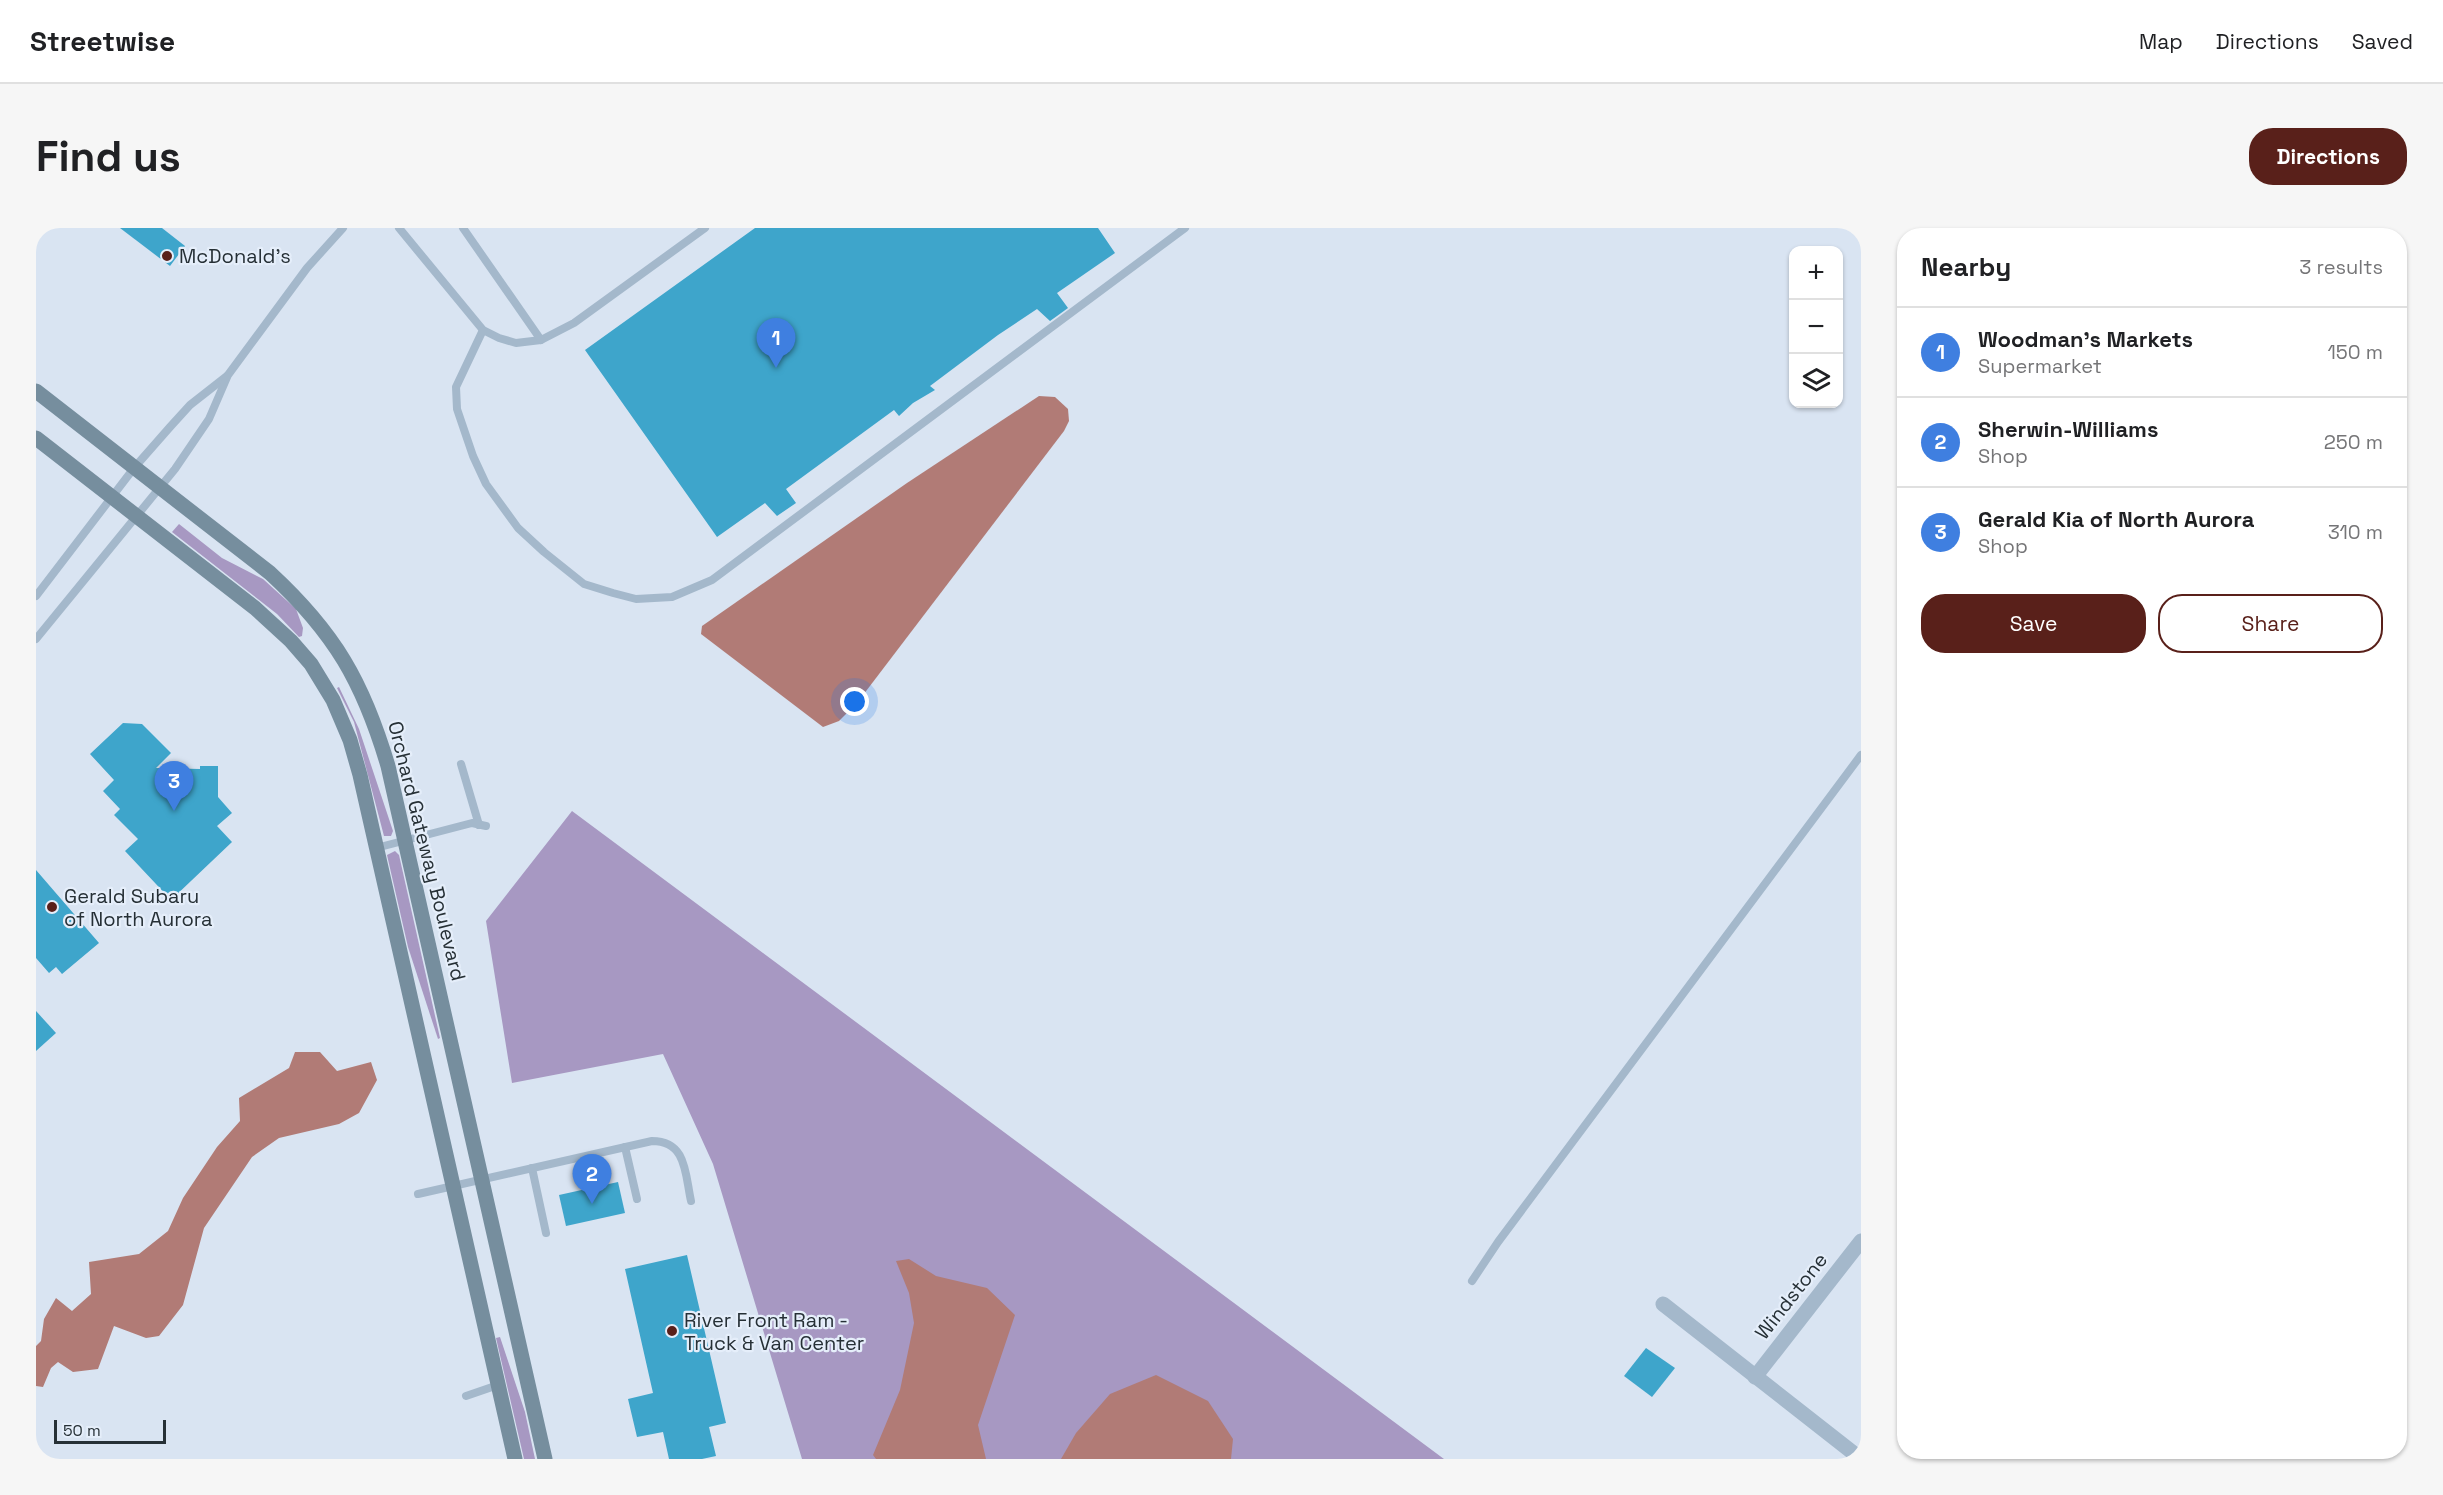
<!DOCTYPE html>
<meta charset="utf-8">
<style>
:root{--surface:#fff;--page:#f6f6f6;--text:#202124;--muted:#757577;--line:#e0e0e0;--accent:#59201a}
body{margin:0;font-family:"Space Grotesk",sans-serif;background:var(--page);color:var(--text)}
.controls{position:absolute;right:18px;top:18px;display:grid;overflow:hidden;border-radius:12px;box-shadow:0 2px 4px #0004}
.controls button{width:54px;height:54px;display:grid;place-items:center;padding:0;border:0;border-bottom:2px solid var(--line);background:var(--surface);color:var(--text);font:30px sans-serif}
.scale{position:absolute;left:18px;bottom:15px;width:112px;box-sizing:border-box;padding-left:6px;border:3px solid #263036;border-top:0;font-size:16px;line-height:21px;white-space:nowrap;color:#263036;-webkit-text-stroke:4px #e5eefa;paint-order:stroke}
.you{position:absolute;left:819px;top:474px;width:21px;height:21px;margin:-15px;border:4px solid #fff;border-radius:50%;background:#1a73e8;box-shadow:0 0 0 9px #1a73e833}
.badge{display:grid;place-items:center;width:39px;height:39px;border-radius:50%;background:var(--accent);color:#fff;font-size:20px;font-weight:700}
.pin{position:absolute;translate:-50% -50px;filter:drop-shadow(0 2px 3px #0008)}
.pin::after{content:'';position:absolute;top:32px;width:21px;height:18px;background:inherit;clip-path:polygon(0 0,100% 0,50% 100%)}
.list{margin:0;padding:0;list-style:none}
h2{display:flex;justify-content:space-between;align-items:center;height:78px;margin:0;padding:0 24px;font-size:26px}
h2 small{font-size:20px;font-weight:400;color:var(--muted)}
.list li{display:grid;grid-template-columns:39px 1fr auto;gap:18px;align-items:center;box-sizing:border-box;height:90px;padding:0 24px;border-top:2px solid var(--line)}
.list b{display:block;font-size:22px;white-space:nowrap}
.list p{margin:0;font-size:20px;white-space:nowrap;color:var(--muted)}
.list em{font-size:20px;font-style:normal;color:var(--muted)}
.actions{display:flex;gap:12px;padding:18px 24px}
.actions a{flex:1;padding:14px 0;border:2px solid var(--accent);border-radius:24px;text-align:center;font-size:21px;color:var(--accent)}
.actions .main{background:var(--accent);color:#fff}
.icon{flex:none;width:33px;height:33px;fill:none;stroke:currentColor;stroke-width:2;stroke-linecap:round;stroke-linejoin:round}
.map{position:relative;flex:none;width:1825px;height:1231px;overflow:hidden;border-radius:24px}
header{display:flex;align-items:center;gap:36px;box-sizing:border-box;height:84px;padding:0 30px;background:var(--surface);border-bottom:2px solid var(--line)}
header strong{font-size:28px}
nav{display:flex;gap:33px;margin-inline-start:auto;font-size:21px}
.intro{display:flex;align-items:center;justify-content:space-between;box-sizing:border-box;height:144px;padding:0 36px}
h1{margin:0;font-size:42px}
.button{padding:15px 27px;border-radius:24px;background:var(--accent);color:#fff;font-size:21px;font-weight:700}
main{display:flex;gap:36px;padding:0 36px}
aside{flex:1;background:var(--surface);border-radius:24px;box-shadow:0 2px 4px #0004}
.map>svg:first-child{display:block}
.green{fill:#a798c2}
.water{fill:#b17b76}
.building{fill:#3ea5cb}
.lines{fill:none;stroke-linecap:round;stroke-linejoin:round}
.lane{stroke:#a4b8cb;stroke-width:8}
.street{stroke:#a4b8cb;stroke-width:15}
.secondary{stroke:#768e9e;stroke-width:15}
.poi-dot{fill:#59201a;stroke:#e5eefa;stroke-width:2}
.labels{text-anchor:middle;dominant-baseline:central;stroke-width:4.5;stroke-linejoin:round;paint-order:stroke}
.poi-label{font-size:20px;fill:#263036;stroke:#e5eefa;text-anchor:start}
.street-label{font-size:20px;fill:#263036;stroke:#e5eefa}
</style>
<header>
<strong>Streetwise</strong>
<nav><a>Map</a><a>Directions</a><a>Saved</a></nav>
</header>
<div class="intro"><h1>Find us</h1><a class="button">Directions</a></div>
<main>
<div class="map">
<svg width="1825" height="1231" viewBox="0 0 1825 1231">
<rect width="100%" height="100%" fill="#d9e4f2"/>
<g class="green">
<path d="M 143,296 L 186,330 L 227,351 L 260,381 L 267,400 L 266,408 L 263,409 L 241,386 L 136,304 Z"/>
<path d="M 303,459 L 323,501 L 357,603 L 355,608 L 348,608 L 318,494 L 301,460 Z"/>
<path d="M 536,583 L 1408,1231 L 766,1231 L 677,936 L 627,826 L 476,855 L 450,693 Z"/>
<path d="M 359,623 L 363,627 L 404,810 L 402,811 L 372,719 L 351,627 Z"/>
<path d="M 464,1109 L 489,1184 L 499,1231 L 488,1231 L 460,1110 Z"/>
</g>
<g class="water">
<path d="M 1003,168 L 1019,169 L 1032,181 L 1033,193 L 1028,203 L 821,475 L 803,493 L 787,499 L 665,406 L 666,398 L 871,255 Z"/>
<path d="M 259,824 L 284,824 L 301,843 L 335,834 L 341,852 L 323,885 L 303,896 L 243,910 L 216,929 L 168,1000 L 147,1077 L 123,1108 L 110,1110 L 78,1098 L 62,1141 L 37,1144 L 22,1134 L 15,1140 L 7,1159 L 0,1158 L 0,1118 L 5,1113 L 8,1091 L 20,1070 L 36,1083 L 55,1066 L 53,1034 L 103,1026 L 132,1003 L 147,970 L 181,919 L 204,893 L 203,870 L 253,840 Z"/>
<path d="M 873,1031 L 900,1048 L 951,1060 L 979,1087 L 942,1197 L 950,1231 L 840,1231 L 837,1227 L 864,1162 L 878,1095 L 873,1065 L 860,1033 Z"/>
<path d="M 1120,1147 L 1172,1173 L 1197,1211 L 1195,1231 L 1025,1231 L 1040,1205 L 1074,1166 Z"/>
</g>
<g class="building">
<path d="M 84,0 L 126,0 L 149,18 L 134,38 Z"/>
<path d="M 719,0 L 1062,0 L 1079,25 L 1021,65 L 1032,80 L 1021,88 L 1014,93 L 1001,81 L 962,107 L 894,158 L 899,162 L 877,175 L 863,188 L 858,182 L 750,261 L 760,275 L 741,288 L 729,275 L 681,309 L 549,122 Z"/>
<path d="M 87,495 L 106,496 L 135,525 L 120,540 L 164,541 L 164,538 L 182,538 L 182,569 L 196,585 L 181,598 L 196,614 L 135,672 L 89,623 L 102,611 L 78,587 L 84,581 L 67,563 L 78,552 L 54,526 Z"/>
<path d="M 0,642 L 63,715 L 26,746 L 20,739 L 13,745 L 0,730 Z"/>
<path d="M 0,783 L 20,805 L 0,823 Z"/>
<path d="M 582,954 L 589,985 L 530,998 L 523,967 Z"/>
<path d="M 651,1027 L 690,1195 L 673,1199 L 680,1228 L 666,1231 L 633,1231 L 627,1204 L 601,1209 L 592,1171 L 617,1165 L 589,1041 Z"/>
<path d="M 1610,1120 L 1639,1140 L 1616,1169 L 1588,1148 Z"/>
</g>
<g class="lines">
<g class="lane">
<path d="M 363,0 L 447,102 L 463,110 L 480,115 L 505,112 L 538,95 L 669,0"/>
<path d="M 427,0 L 505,112"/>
<path d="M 447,102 L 420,159 L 421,181 L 437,228 L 450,256 L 482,300 L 508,324 L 548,356 L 577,365 L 600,371 L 636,369 L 676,352 L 1149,0"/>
<path d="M 0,368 L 98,240 L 134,199 L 154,177 L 191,148"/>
<path d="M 0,411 L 139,241 L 173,191 L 192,147 L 271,40 L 307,0"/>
<path d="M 425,536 L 443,597"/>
<path d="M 340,620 L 436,595 L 450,598"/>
<path d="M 589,919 L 601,971"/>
<path d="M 496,940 L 510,1005"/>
<path d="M 382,966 L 616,913 C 651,913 649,946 655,973"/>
<path d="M 1436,1053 L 1462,1014 L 1825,527"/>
<path d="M 430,1168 L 462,1157"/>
</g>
<g class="street">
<path d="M 1627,1076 L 1825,1231"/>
<path d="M 1719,1149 L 1825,1013"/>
</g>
<g class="secondary">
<path d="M 0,163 L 234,345 C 299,405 327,454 352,538 L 509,1231"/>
<path d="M 0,210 L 219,380 L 255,413 L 275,436 L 297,472 L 314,512 L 324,547 L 479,1231"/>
</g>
</g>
<g class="poi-dot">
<circle cx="131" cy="28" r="6"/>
<circle cx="16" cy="679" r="6"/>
<circle cx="636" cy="1103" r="6"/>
</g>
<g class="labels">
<g class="poi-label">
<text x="143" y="28">McDonald's</text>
<text x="28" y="668">Gerald Subaru<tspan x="28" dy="23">of North Aurora</tspan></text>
<text x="648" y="1092">River Front Ram -<tspan x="648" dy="23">Truck &amp; Van Center</tspan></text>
</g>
<g class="street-label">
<text transform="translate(391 623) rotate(76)">Orchard Gateway Boulevard</text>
<text transform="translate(1755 1068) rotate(-52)">Windstone</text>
</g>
</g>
</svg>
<div class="controls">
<button>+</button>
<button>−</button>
<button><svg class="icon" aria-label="layers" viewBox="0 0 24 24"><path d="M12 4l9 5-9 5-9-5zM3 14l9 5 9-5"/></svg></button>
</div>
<div class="scale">50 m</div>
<div class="you"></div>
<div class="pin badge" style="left:740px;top:140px;background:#3f7fe0">1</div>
<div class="pin badge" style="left:556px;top:976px;background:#3f7fe0">2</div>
<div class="pin badge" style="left:138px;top:583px;background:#3f7fe0">3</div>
</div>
<aside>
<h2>Nearby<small>3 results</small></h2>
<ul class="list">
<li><span class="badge" style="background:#3f7fe0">1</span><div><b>Woodman's Markets</b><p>Supermarket</p></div><em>150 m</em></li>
<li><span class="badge" style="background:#3f7fe0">2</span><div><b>Sherwin-Williams</b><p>Shop</p></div><em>250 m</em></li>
<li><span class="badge" style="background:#3f7fe0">3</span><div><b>Gerald Kia of North Aurora</b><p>Shop</p></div><em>310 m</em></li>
</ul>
<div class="actions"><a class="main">Save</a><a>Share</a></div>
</aside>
</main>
